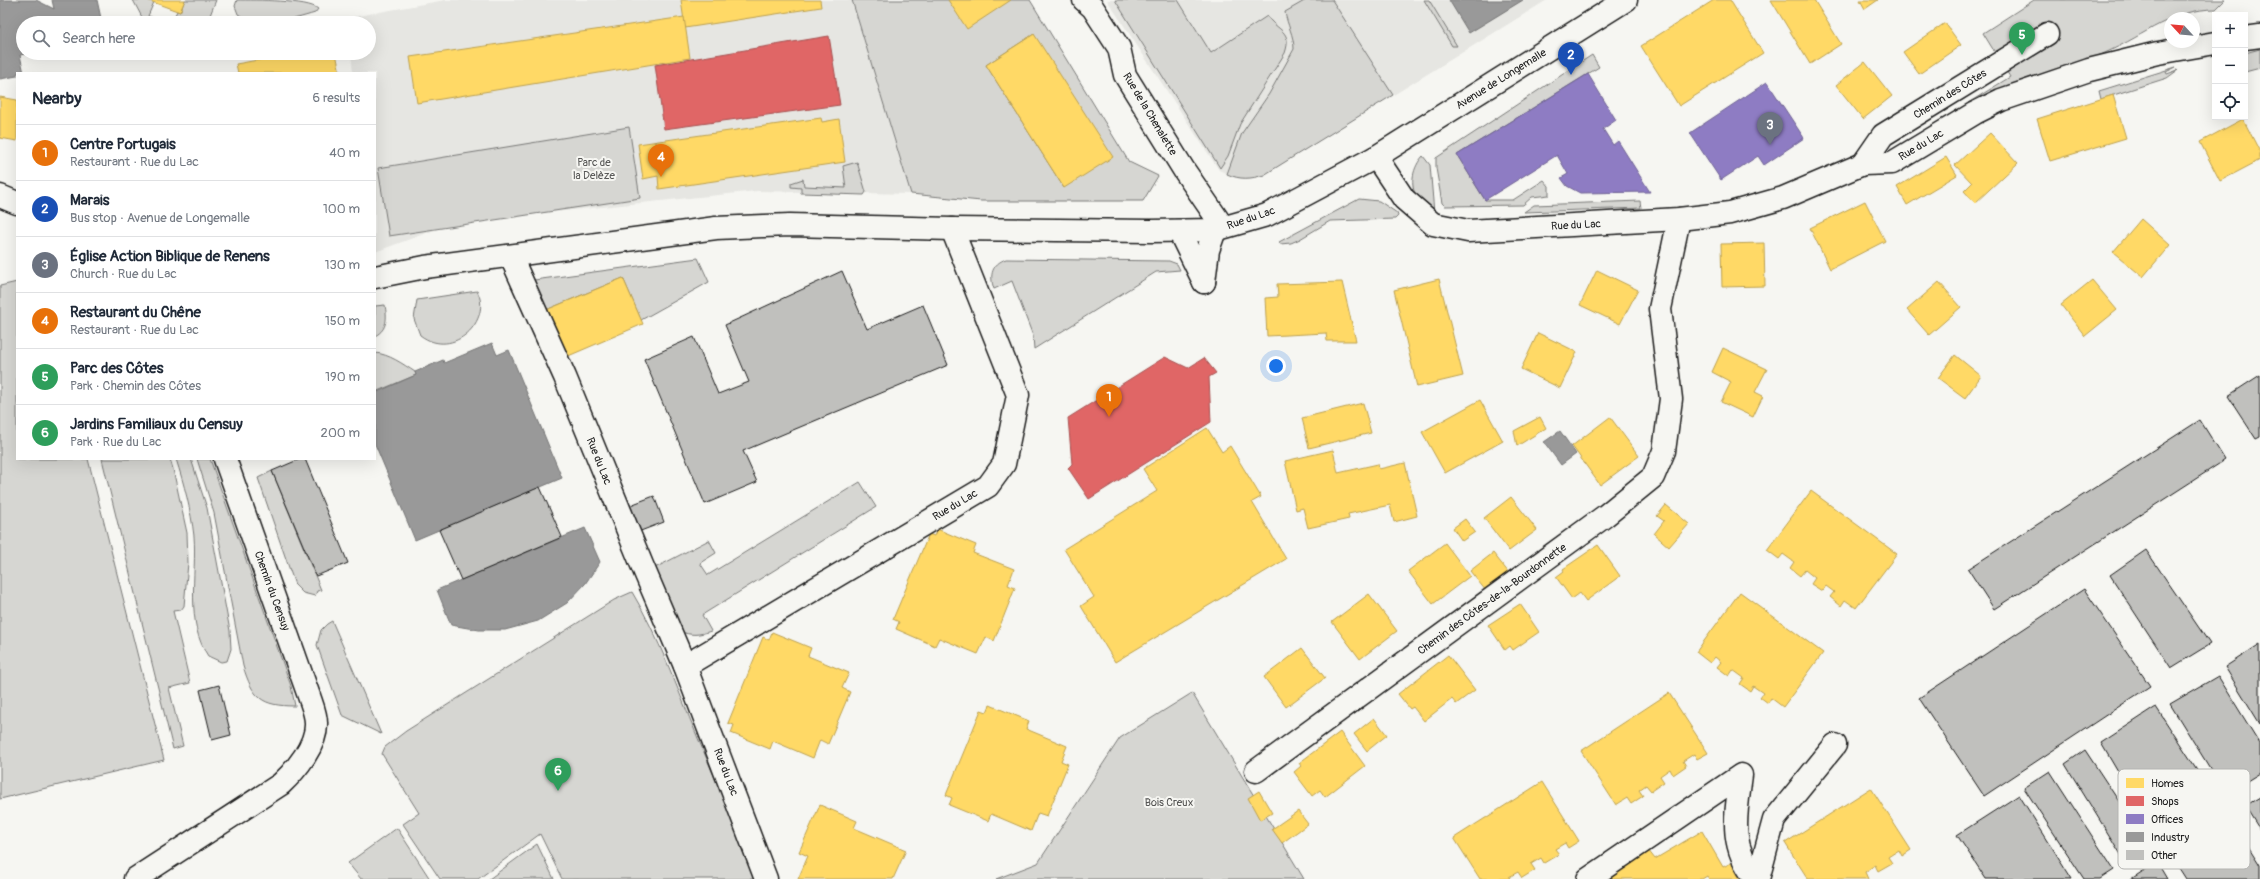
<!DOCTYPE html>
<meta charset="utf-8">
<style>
:root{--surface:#fff;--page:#f2f2f3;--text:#1f2937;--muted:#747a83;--line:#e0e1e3;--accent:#c8321e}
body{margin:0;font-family:Pangolin,sans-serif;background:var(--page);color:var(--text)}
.controls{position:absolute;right:12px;top:12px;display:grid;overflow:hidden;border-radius:0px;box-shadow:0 4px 16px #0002}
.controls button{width:36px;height:36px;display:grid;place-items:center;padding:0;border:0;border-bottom:1px solid var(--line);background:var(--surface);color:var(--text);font:20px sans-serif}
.compass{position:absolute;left:2164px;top:12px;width:36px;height:36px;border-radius:50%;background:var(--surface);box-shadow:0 4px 16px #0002;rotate:296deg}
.you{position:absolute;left:1276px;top:366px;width:14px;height:14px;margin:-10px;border:3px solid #fff;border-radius:50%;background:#1a73e8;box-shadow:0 0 0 6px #1a73e833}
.badge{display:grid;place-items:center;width:26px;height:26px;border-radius:50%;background:var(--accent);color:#fff;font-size:13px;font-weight:700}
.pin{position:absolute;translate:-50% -33px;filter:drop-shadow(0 1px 2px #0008)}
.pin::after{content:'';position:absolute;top:21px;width:14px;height:12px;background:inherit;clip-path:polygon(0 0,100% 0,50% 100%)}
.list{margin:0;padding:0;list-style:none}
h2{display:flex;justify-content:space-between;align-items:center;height:52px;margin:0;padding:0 16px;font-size:17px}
h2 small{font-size:13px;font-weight:400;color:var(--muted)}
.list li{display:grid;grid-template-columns:26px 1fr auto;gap:12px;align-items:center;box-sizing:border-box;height:56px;padding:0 16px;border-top:1px solid var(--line)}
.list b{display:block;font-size:15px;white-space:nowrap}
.list p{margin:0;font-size:13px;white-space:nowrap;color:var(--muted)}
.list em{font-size:13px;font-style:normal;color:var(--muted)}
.icon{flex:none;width:22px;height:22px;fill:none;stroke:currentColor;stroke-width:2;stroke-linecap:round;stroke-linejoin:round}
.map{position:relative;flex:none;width:2260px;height:879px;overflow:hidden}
.search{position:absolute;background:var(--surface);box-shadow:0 4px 16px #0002;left:16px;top:16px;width:360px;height:44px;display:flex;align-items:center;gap:10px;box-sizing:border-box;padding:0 14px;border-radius:22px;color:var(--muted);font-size:15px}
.panel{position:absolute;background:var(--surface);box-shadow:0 4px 16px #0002;left:16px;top:72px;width:360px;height:388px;border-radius:0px}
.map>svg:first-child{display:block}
.built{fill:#e6e6e2}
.green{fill:#d6d6d2;stroke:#797977;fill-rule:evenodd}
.homes{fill:#ffd966;stroke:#bba050}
.shops{fill:#e06666;stroke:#a55050}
.offices{fill:#8e7cc3;stroke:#6c5f91}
.industry{fill:#999;stroke:#747474}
.building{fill:#c0c0bd;stroke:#1c1c1c}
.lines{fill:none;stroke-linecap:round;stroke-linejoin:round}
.minor-casing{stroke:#1c1c1c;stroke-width:25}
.minor{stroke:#f6f6f2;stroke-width:22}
.labels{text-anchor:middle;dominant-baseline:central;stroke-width:4;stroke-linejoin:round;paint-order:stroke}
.street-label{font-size:11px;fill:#1c1c1c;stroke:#f6f6f2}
.park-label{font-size:11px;fill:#545453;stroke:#f6f6f2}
.key{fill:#f6f6f2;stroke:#b5b5b2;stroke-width:1}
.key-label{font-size:11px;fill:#1c1c1c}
</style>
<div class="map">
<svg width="2260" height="879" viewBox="0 0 2260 879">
<rect width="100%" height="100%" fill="#f6f6f2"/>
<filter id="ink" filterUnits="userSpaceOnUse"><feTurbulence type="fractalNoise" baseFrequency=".025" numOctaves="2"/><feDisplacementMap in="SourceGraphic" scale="8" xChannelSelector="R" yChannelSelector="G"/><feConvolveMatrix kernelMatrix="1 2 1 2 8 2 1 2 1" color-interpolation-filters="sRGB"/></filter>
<g filter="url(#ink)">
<g class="built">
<path d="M 445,0 L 852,0 L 911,194 L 757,191 L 456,222 L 375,252 L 375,73 L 353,73 L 351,53 L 369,53 L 369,23 L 347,23 L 347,18 Z"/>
<path d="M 1107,0 L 1547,0 L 1264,175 L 1246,179 L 1236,178 L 1219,170 Z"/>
</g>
<g class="green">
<path d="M 133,0 L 147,0 L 154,2 L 148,16 L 169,23 L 145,23 Z"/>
<path d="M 185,0 L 216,0 L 207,23 L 171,23 L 177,11 L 180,12 Z"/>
<path d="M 237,0 C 255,0 308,0 318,9 L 315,13 C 292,20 259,30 238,14 L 235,6 Z"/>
<path d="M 852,0 L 1030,0 L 1129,162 L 1158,176 L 1143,201 L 981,201 L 911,194 ZM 1034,34 L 1064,188 L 986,65 Z"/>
<path d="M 1115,0 L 1178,0 L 1211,53 L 1267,16 C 1277,31 1293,30 1285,53 L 1240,124 L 1228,156 L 1220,168 Z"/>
<path d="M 1306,0 L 1332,0 L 1393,95 L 1264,175 C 1251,179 1240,180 1227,174 L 1242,133 L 1269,94 L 1294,49 C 1294,35 1287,25 1285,12 Z"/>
<path d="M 1424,0 L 1429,0 L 1457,46 L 1452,46 Z"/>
<path d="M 2034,0 L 2225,0 L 2216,9 C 2173,9 2145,35 2107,52 C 2063,72 2014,86 1968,103 L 2010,77 L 1983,33 Z"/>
<path d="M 2260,49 L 2260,68 L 2245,72 L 2245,53 Z"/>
<path d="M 1592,55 L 1599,67 L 1457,155 L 1485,200 L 1513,200 L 1544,180 L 1549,186 L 1549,195 L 1532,197 L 1523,205 L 1445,206 L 1442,203 L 1436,168 L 1436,158 Z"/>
<path d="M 2176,67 L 2166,72 L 2167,74 L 2178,70 L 2167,78 L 2101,99 L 2099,91 Z"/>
<path d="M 629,127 L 640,198 L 389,236 L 378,168 Z"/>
<path d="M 1423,156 L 1430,165 L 1434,213 C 1429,208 1421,203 1417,198 C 1409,184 1413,167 1423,156 Z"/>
<path d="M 857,162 L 866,192 L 864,195 L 801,193 L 801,188 L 791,187 L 791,183 L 803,179 L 804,186 L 846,188 L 843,166 Z"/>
<path d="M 1359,199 L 1379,201 L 1397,213 L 1398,216 L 1395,219 L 1330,221 L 1300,239 L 1291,243 L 1280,244 L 1279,242 Z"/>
<path d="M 1640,201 L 1641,208 L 1524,212 L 1534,205 Z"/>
<path d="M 698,258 L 709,282 L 641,320 L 623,278 L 546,310 L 534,280 Z"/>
<path d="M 1006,259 L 1169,261 L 1177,264 L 1180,270 L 1156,272 L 1034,349 L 1033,336 L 1012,281 L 994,289 C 989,275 992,264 1006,259 Z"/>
<path d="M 17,282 L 17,459 L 88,459 L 164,760 L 0,799 L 0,286 Z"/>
<path d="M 477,291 C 493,319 454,361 420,335 L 414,319 L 417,300 Z"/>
<path d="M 385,305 C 387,317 388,329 375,336 L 375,306 Z"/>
<path d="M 375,353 C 389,354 403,364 415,372 L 416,375 L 375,392 Z"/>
<path d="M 102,459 L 170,459 L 173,469 L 187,533 L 188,563 L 184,606 L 181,610 L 173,611 L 190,683 L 169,688 L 183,746 L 173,749 Z"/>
<path d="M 176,459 L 191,459 L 207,508 L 230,631 L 231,649 L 227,661 L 221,662 L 208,656 C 185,622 197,575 194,536 C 191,510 184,484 176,459 Z"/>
<path d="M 197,459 L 210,459 L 291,686 L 295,706 C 261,706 253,698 243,666 L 214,513 Z"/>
<path d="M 272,471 L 321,590 L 317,591 L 315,596 L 303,593 L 295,585 L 258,478 Z"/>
<path d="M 860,482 L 876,507 L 702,615 L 711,631 C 699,635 691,636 679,631 L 651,570 L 709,540 L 716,553 L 700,563 L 708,575 Z"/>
<path d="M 632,592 C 659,637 677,688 697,736 C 717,783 738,830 756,879 L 562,879 L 540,834 L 478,879 L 440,879 L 403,824 L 419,813 L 382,754 L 385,747 L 406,731 L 614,600 Z"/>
<path d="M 332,621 L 381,734 L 342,715 L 317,645 L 321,630 L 327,624 Z"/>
<path d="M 1192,693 L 1304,879 L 996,879 L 1038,863 L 1120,738 Z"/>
<path d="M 397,828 L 430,879 L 361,879 L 348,863 Z"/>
<path d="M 537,844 L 554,879 L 489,879 Z"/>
</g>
<g class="homes">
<path d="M 147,0 L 185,0 L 180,12 Z"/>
<path d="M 681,0 L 820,0 L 821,7 L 685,28 Z"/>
<path d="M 948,0 L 1011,0 L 967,29 Z"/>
<path d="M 1714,0 L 1730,0 L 1763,53 L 1679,106 L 1641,46 Z"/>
<path d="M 1771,0 L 1814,0 L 1841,44 L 1810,64 Z"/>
<path d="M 1860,0 L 1878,0 L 1865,9 Z"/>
<path d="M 684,17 L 690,58 L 417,103 L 410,57 Z"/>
<path d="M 1945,23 L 1961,45 L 1919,74 L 1903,52 Z"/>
<path d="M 1034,34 L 1113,157 L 1064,188 L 986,65 Z"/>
<path d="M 280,53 L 336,53 L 340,73 L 238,73 L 236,64 L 280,56 Z"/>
<path d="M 1865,62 L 1892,96 L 1863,119 L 1836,85 Z"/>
<path d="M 2113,95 L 2126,138 L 2050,161 L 2037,119 Z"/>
<path d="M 0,97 L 17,100 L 17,141 L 0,138 Z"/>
<path d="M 821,118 L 822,122 L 839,119 L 845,162 L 659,189 L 658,176 L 643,179 L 638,144 Z"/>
<path d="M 2243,119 L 2260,152 L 2260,160 L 2220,181 L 2200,142 Z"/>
<path d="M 1990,133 L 2018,163 L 1975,203 L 1964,191 L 1972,183 L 1955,165 Z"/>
<path d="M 1946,157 L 1957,175 L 1907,205 L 1897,187 Z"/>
<path d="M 1865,201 L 1885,241 L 1830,269 L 1810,228 Z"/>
<path d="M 2141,219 L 2170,245 L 2143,277 L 2113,252 Z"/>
<path d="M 1764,243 L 1765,286 L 1722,287 L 1721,244 Z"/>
<path d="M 1597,270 L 1638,290 L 1620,324 L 1580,305 Z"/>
<path d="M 623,278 L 643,324 L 566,357 L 546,310 Z"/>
<path d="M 1439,279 L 1463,376 L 1417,387 L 1394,290 Z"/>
<path d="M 2092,280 L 2117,310 L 2085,336 L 2061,305 Z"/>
<path d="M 1342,282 L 1356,341 L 1327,341 L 1326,333 L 1267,336 L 1265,298 L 1278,297 L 1277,284 Z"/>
<path d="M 1939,282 L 1961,307 L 1929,335 L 1907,310 Z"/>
<path d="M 1538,333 L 1577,352 L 1560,388 L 1521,369 Z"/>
<path d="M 1723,348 L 1767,369 L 1755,392 L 1763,396 L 1753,417 L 1721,402 L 1731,382 L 1712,372 Z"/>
<path d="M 1955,355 L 1981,376 L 1965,398 L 1938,378 Z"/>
<path d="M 1480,400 L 1503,441 L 1445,473 L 1422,432 Z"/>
<path d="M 1363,403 L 1371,433 L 1309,448 L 1302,418 Z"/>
<path d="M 1540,417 L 1546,428 L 1517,446 L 1514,431 Z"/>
<path d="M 1610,417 L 1639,456 L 1600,485 L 1572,446 Z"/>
<path d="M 1207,428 L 1222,452 L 1230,446 L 1261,497 L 1252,502 L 1286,559 L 1115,662 L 1081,606 L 1094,597 L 1064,549 L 1157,491 L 1143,469 Z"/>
<path d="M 1333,450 L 1338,473 L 1378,464 L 1379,469 L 1405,463 L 1417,516 L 1394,522 L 1390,505 L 1348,514 L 1349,519 L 1308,528 L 1303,508 L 1296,510 L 1285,461 Z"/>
<path d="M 1811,491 L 1897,554 L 1856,608 L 1845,600 L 1841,606 L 1830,597 L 1834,592 L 1826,586 L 1822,591 L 1811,584 L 1815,578 L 1805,570 L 1800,576 L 1790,568 L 1794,562 L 1783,554 L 1779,559 L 1767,550 Z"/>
<path d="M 1511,497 L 1537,530 L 1509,551 L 1484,518 Z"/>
<path d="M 1666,505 L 1689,524 L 1669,547 L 1654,534 L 1664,521 L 1657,516 Z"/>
<path d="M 1465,519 L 1475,532 L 1462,541 L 1453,528 Z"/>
<path d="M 937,529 L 976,545 L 973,553 L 1014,569 L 1008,585 L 1015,588 L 994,641 L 986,637 L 978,654 L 939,638 L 935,646 L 896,629 L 899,622 L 893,619 L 929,534 L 934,536 Z"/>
<path d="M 1445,543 L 1470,576 L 1433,604 L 1408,571 Z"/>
<path d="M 1598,545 L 1620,576 L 1586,601 L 1580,593 L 1572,599 L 1556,577 L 1564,571 L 1563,569 Z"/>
<path d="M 1493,553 L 1509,573 L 1486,591 L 1470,571 Z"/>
<path d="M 1740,592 L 1823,653 L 1783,707 L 1771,698 L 1768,703 L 1760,697 L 1763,693 L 1753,686 L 1750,691 L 1740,684 L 1744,678 L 1733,670 L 1729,676 L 1717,667 L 1721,662 L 1715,657 L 1710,663 L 1696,652 Z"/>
<path d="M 1369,594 L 1397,631 L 1360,659 L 1332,622 Z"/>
<path d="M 1520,604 L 1539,632 L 1513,650 L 1510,646 L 1505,650 L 1488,625 Z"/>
<path d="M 772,632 L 811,648 L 808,656 L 849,673 L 842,688 L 850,692 L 828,744 L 820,740 L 813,758 L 773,741 L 770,749 L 731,733 L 734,725 L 728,723 L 763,637 L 769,640 Z"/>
<path d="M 1302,648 L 1325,678 L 1286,707 L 1264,677 Z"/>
<path d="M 1448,655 L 1475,690 L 1456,704 L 1452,699 L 1424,721 L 1413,707 L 1410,709 L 1398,694 Z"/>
<path d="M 1669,693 L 1708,753 L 1697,759 L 1694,754 L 1683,761 L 1686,766 L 1673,775 L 1670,769 L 1660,776 L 1664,782 L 1651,791 L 1646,785 L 1639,790 L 1643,796 L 1631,804 L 1627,798 L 1616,805 L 1581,751 Z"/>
<path d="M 990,705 L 1029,721 L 1026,729 L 1067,746 L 1061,761 L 1068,764 L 1047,816 L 1038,813 L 1031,831 L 991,814 L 988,821 L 949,805 L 952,798 L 946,795 L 981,710 L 987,712 Z"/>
<path d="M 1374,718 L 1387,735 L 1367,751 L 1354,734 Z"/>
<path d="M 1340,732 L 1365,766 L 1325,797 L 1320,790 L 1312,796 L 1294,772 L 1301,766 L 1299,763 Z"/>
<path d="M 1542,782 L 1579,841 L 1568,848 L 1565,843 L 1555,849 L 1559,854 L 1544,863 L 1541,858 L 1531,864 L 1535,870 L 1522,878 L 1518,872 L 1509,877 L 1510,879 L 1480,879 L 1454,838 Z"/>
<path d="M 1871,788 L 1911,850 L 1902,856 L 1899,850 L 1888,857 L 1892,863 L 1878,871 L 1875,865 L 1865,872 L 1868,879 L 1808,879 L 1785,843 Z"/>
<path d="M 1259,791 L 1272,813 L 1260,820 L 1248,798 Z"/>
<path d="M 820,805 L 857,821 L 854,828 L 906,850 L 893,879 L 798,879 L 808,856 L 799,852 Z"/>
<path d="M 1298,811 L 1308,824 L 1282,843 L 1272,829 Z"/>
<path d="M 1702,831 L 1723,867 L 1731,863 L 1740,879 L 1709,879 L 1707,876 L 1702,879 L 1600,879 L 1648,850 L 1655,859 Z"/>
</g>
<g class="shops">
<path d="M 829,36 L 840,105 L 664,129 L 655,65 Z"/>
<path d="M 1165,357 L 1188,368 L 1204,358 L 1216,373 L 1209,377 L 1211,422 L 1089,499 L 1068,468 L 1072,464 L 1068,418 Z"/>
</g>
<g class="offices">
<path d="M 1588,74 L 1616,120 L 1603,129 L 1613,145 L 1618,141 L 1650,192 L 1580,193 L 1567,186 L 1561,178 L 1568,174 L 1557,155 L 1485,200 L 1457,155 Z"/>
<path d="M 1767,82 L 1804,138 L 1764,165 L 1758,156 L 1721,180 L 1690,133 Z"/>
</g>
<g class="industry">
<path d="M 0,0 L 36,0 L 54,9 L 52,0 L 97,0 L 102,23 L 23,23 L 23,53 L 31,53 L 20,55 L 24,73 L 17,73 L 17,76 L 0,79 Z"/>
<path d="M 1449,0 L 1523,0 L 1469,33 Z"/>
<path d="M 492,343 L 497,355 L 509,350 L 562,478 L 415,540 L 375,444 L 375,393 L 416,375 L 415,372 L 443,360 L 444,363 Z"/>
<path d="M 1560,431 L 1576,454 L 1561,465 L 1544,442 Z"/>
<path d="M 585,528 L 600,562 L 585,584 L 567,603 L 538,621 L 505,630 L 479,630 L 451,625 L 437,590 Z"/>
</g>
<g class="building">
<path d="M 842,271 L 867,329 L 923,305 L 948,365 L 743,451 L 757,482 L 705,504 L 644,359 L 694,337 L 718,394 L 749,382 L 725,325 Z"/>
<path d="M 2260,375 L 2260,437 L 2256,439 L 2228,396 Z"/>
<path d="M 2200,420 L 2225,460 L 1994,609 L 1968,569 Z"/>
<path d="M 300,459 L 305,459 L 348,563 L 316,576 L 272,471 Z"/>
<path d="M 540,487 L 562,537 L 461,580 L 439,530 Z"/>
<path d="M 654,496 L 664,522 L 638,532 L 628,506 Z"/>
<path d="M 2146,550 L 2210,644 L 2171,668 L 2110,575 Z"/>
<path d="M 2084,589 L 2150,686 L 1984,796 L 1919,698 Z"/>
<path d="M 2260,644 L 2260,724 L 2225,667 Z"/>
<path d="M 2218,676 L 2260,744 L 2260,773 L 2226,794 L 2170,704 Z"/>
<path d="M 219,685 L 231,735 L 212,740 L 200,690 Z"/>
<path d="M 2156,707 L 2219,803 L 2161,840 L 2135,801 L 2101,743 Z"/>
<path d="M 2085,750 L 2151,850 L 2125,861 L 2065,764 Z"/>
<path d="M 2050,771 L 2114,870 L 2100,879 L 2084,879 L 2024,788 Z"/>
<path d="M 2019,795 L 2072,879 L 1986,879 L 1957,835 Z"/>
<path d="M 2260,797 L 2260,830 L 2245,806 Z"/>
<path d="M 2229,816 L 2260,865 L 2260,879 L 2186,879 L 2170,854 Z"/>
<path d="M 2157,862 L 2167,879 L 2131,879 Z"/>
</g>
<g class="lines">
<defs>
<g id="minor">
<path d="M 1084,0 L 1093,8 L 1119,48 L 1125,75 L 1184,170 L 1223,227"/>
<path d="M 2245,38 L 2260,36"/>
<path d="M 1376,157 L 1404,199 L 1433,224 L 1468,231 L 1679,219 L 1730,213 L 1783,198 L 1863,164 L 1892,163 L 1975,113 L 2001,100 L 2089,70 L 2158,53 L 2215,43"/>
<path d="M 1863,164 L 1883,135 L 2047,34"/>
<path d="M 0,196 L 17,203"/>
<path d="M 1179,231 L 1204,282"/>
<path d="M 511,257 L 565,377 L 642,565 L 685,666 L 766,879"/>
<path d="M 375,277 L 425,267 L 716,228 L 790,225 L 952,229 L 1151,231 L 1215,230 L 1267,215 L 1376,157 L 1626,0"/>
<path d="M 1204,282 L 1208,250 L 1215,230"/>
<path d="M 685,666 L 988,486 L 1004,464 L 1018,395 L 952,229"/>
<path d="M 1256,771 L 1605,516 L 1653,477 L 1664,451 L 1671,399 L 1660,309 L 1679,219"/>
<path d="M 135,879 L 281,784 C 296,770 317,745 316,723 C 316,714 312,705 309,696 L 225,459"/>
<path d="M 1588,879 L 1741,775 C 1736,814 1728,845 1756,879"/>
<path d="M 1758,879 L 1774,820 L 1835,745"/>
</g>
</defs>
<use href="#minor" class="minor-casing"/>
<use href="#minor" class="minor"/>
</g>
</g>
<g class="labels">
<g class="street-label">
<text transform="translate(1501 79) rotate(-32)">Avenue de Longemalle</text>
<text transform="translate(1950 94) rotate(-32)">Chemin des Côtes</text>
<text transform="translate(1150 114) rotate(59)">Rue de la Chenalette</text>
<text transform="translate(1921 145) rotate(-31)">Rue du Lac</text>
<text transform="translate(1251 218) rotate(-19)">Rue du Lac</text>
<text transform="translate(1576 225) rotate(-3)">Rue du Lac</text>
<text transform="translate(599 461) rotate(68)">Rue du Lac</text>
<text transform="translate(955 505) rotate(-31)">Rue du Lac</text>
<text transform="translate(272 591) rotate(70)">Chemin du Censuy</text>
<text transform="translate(1492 599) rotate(-36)">Chemin des Côtes-de-la-Bourdonnette</text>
<text transform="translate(726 772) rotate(69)">Rue du Lac</text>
</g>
<g class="park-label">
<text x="594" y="162">Parc de<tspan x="594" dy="13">la Delèze</tspan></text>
<text x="1169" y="802">Bois Creux</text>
</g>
</g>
<rect x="2118" y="769" width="132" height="100" rx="6" class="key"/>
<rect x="2126" y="778" width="18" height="10" fill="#ffd966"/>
<rect x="2126" y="796" width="18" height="10" fill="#e06666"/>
<rect x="2126" y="814" width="18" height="10" fill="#8e7cc3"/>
<rect x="2126" y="832" width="18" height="10" fill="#999"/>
<rect x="2126" y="850" width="18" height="10" fill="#c0c0bd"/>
<g class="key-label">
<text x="2151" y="787">Homes</text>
<text x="2151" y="805">Shops</text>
<text x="2151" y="823">Offices</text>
<text x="2151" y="841">Industry</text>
<text x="2151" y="859">Other</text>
</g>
</svg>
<div class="controls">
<button>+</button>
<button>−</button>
<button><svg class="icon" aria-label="locate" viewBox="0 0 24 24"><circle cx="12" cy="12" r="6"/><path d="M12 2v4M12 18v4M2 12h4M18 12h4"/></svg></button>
</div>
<svg class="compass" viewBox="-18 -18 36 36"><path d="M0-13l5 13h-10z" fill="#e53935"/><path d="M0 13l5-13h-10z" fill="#747a83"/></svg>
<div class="you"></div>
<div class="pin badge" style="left:1109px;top:417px;background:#e8710a">1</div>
<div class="pin badge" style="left:1571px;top:75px;background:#1a4fb4">2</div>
<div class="pin badge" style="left:1770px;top:145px;background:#6b7280">3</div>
<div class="pin badge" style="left:661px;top:177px;background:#e8710a">4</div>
<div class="pin badge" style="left:2022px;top:55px;background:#2e9e5b">5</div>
<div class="pin badge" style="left:558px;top:791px;background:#2e9e5b">6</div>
<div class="search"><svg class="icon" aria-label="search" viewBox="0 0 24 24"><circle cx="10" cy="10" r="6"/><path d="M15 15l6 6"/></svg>Search here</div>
<section class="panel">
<h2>Nearby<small>6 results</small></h2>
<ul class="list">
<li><span class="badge" style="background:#e8710a">1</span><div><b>Centre Portugais</b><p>Restaurant · Rue du Lac</p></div><em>40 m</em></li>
<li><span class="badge" style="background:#1a4fb4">2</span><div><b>Marais</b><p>Bus stop · Avenue de Longemalle</p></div><em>100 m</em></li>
<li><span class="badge" style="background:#6b7280">3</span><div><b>Église Action Biblique de Renens</b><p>Church · Rue du Lac</p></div><em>130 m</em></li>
<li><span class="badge" style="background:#e8710a">4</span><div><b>Restaurant du Chêne</b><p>Restaurant · Rue du Lac</p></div><em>150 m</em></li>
<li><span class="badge" style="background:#2e9e5b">5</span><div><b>Parc des Côtes</b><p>Park · Chemin des Côtes</p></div><em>190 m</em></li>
<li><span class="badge" style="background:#2e9e5b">6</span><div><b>Jardins Familiaux du Censuy</b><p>Park · Rue du Lac</p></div><em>200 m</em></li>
</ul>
</section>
</div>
